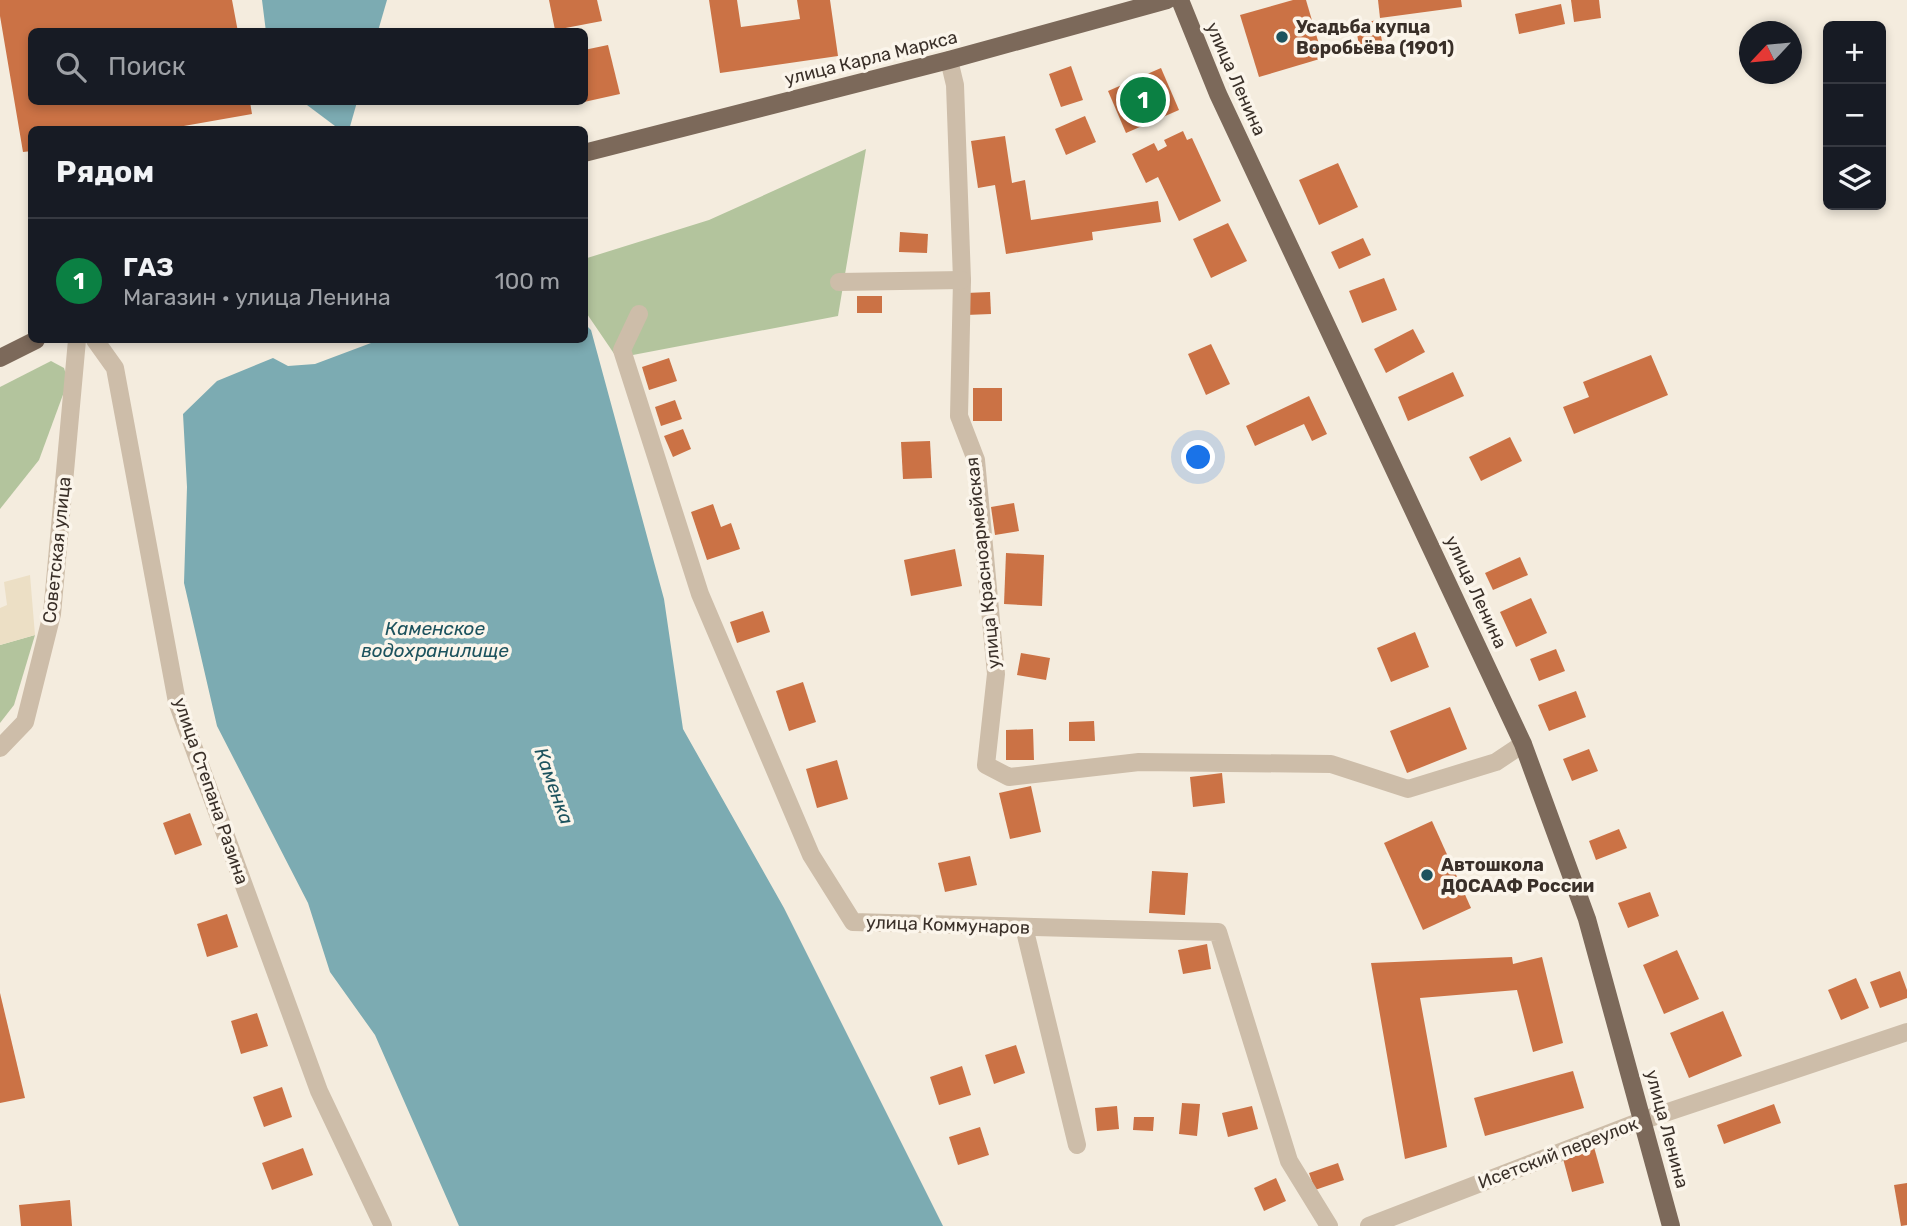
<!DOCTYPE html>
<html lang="ru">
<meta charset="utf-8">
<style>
:root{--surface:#171b24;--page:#20242c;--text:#f1f3f6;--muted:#9ea1a6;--line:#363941;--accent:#0b8043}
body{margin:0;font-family:Rubik,sans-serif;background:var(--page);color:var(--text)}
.controls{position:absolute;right:21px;top:21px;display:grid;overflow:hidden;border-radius:10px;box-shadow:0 4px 10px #0003}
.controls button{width:63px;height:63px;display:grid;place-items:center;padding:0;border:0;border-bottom:2px solid var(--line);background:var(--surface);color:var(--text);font:35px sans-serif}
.compass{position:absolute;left:1739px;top:21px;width:63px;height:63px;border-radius:50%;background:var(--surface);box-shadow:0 4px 10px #0003;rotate:244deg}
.you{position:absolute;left:1199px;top:458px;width:24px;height:24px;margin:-18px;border:5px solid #fff;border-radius:50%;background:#1a73e8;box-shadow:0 0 0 10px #1a73e833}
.badge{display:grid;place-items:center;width:46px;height:46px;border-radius:50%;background:var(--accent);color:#fff;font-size:23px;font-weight:700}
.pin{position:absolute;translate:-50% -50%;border:4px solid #fff;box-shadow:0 2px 7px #0006}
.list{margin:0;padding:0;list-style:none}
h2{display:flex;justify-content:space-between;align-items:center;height:91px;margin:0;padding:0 28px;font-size:30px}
h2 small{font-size:23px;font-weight:400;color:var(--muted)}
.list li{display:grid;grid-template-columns:46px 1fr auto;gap:21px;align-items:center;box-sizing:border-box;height:126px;padding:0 28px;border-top:2px solid var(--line)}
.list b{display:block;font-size:26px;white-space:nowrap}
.list p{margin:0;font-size:23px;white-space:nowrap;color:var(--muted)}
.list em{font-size:23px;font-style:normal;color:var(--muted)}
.icon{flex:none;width:38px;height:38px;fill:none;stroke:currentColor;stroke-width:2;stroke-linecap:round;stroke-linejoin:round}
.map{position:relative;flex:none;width:1907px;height:1226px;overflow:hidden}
.search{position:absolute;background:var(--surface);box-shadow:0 4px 10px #0003;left:28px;top:28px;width:560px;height:77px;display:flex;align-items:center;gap:18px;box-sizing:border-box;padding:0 24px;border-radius:10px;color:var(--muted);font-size:26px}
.panel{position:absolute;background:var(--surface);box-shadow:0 4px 10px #0003;left:28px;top:126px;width:560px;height:217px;border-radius:10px}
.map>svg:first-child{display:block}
.green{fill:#b3c49d}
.plaza{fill:#ecdfc5}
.water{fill:#7cabb2}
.building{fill:#cb7245}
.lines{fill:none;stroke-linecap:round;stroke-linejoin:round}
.minor{stroke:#cdbda9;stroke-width:18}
.major{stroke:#7c695a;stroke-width:18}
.poi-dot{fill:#1d535e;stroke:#fbf5eb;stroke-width:2.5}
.labels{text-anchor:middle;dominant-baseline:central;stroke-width:7;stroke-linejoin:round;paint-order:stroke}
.poi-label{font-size:18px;font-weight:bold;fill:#3a3029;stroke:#fbf5eb;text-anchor:start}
.street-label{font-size:18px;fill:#3a3029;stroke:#fbf5eb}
.water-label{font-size:19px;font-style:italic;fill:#1d535e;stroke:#fbf5eb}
</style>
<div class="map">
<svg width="1907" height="1226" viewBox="0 0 1907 1226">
<rect width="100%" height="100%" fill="#f4ecde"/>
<g class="green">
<path d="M 866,149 L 838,316 L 617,358 L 585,311 L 584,259 L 709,220 Z"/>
<path d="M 51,361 L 64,368 L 68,381 L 39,460 L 0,509 L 0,387 Z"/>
<path d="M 35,635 L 14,705 L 0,723 L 0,645 Z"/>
</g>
<path class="plaza" d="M 30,575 L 35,635 L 0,645 L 0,608 L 7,605 L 4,582 Z"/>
<g class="water">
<path d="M 262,0 L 387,0 L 378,31 L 266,32 Z"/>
<path d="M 303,102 L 357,102 L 349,130 L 339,129 Z"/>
<path d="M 585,324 L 591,330 L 664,599 L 683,729 L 784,908 L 943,1226 L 459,1226 L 375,1035 L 330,972 L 308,903 L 217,726 L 184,583 L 187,487 L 183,414 L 217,381 L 273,358 L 288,366 L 315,364 L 379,340 L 584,340 Z"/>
</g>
<g class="building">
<path d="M 0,0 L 232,0 L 238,32 L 32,32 L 32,102 L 250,102 L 252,114 L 161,130 L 32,130 L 32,151 L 23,152 L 0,16 Z"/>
<path d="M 549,0 L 597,0 L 602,21 L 555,30 Z"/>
<path d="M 709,0 L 737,0 L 741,27 L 800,19 L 797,0 L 830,0 L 838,56 L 720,73 Z"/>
<path d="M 1293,0 L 1306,0 L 1323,58 L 1259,77 L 1240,15 Z"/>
<path d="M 1378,0 L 1461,0 L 1462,7 L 1380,18 Z"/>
<path d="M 1571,0 L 1599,0 L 1601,18 L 1574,22 Z"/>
<path d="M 1561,4 L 1565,24 L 1519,34 L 1515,14 Z"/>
<path d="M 1378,20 L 1382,41 L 1359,45 L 1355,24 Z"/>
<path d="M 608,45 L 620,94 L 584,102 L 584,50 Z"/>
<path d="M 1071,66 L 1083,100 L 1061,107 L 1049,74 Z"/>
<path d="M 1161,68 L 1179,110 L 1126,133 L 1108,91 Z"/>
<path d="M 1085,116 L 1096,142 L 1066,155 L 1055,129 Z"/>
<path d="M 1183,131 L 1187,140 L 1192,138 L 1221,201 L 1179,221 L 1158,177 L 1146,183 L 1132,154 L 1154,143 L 1158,151 L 1167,146 L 1164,140 Z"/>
<path d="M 1005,136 L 1012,183 L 1025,180 L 1031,220 L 1158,201 L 1161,222 L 1092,232 L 1093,240 L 1006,254 L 995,185 L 978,188 L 971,141 Z"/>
<path d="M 1338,163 L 1358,207 L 1319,225 L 1299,180 Z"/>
<path d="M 1228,223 L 1247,261 L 1211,278 L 1193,239 Z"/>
<path d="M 900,232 L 928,234 L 927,253 L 899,252 Z"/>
<path d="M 1363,238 L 1371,255 L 1339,269 L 1331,252 Z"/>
<path d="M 1384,278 L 1397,310 L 1362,323 L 1349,291 Z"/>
<path d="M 990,292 L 991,314 L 966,315 L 966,293 Z"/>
<rect x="857" y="296" width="25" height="17"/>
<path d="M 1413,329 L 1425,352 L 1386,373 L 1374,349 Z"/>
<path d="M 1211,344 L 1230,384 L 1206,395 L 1188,354 Z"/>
<path d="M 1651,355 L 1668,395 L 1574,434 L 1563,407 L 1589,397 L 1583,382 Z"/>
<path d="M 669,358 L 677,381 L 649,390 L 642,367 Z"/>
<path d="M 1453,372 L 1464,396 L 1408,421 L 1398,397 Z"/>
<rect x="973" y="388" width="29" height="33"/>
<path d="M 1309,396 L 1327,434 L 1312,441 L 1304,424 L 1255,446 L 1246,426 Z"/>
<path d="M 675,400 L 682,419 L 661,426 L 655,407 Z"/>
<path d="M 683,429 L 691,449 L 673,457 L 664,436 Z"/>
<path d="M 1510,437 L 1522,461 L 1481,481 L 1469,457 Z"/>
<path d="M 930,441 L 932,478 L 903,479 L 901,442 Z"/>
<path d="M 1014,503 L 1019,531 L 995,535 L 991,507 Z"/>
<path d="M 713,504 L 721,527 L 731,523 L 740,549 L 707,560 L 691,512 Z"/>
<path d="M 955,549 L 962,586 L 911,596 L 904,560 Z"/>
<path d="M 1006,553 L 1044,555 L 1042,606 L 1004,604 Z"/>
<path d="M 1520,557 L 1528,575 L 1493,590 L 1485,573 Z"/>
<path d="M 1531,598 L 1547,633 L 1516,647 L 1500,612 Z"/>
<path d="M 763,611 L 770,632 L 737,643 L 730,622 Z"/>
<path d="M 1415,632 L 1429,667 L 1391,682 L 1377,648 Z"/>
<path d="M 1556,649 L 1565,671 L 1539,681 L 1530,659 Z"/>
<path d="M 1021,653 L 1050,658 L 1046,680 L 1017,675 Z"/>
<path d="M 803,682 L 816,722 L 789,731 L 776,691 Z"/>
<path d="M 1576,691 L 1586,717 L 1549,731 L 1538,705 Z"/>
<path d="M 1450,707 L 1467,749 L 1407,773 L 1390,731 Z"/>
<path d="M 1094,721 L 1095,741 L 1069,741 L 1069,722 Z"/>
<path d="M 1033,729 L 1034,760 L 1006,760 L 1006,730 Z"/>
<path d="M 1589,749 L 1598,771 L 1572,781 L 1563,759 Z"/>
<path d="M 837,760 L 848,799 L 817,808 L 806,769 Z"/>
<path d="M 1222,773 L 1225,803 L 1193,807 L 1190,777 Z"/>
<path d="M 1031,786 L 1041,832 L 1010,839 L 999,793 Z"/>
<path d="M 190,813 L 202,845 L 175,855 L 163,823 Z"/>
<path d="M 1432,821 L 1471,908 L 1423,930 L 1384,843 Z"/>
<path d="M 1619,829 L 1627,848 L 1596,860 L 1589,841 Z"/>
<path d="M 970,856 L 977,885 L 945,892 L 938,863 Z"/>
<path d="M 1152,871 L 1188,873 L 1185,915 L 1149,913 Z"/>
<path d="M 1650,892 L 1659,916 L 1628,928 L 1618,903 Z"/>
<path d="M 227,914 L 238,947 L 207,957 L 197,924 Z"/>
<path d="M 1207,944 L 1211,969 L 1183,974 L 1178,950 Z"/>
<path d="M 1677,950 L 1699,999 L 1664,1014 L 1643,965 Z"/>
<path d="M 1512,957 L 1513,964 L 1542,957 L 1563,1043 L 1533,1052 L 1517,990 L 1420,998 L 1447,1147 L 1405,1159 L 1371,963 Z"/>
<path d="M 1900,971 L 1907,990 L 1907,998 L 1880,1008 L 1870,982 Z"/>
<path d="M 1856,978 L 1869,1008 L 1841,1020 L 1828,990 Z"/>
<path d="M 0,993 L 25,1098 L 0,1103 Z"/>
<path d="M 1723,1011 L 1742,1056 L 1689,1078 L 1670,1033 Z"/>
<path d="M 257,1013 L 268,1046 L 241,1054 L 231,1021 Z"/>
<path d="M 1016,1045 L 1025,1073 L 994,1084 L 985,1055 Z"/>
<path d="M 962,1066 L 971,1095 L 939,1105 L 930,1077 Z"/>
<path d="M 1573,1071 L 1584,1108 L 1485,1136 L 1474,1098 Z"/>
<path d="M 282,1087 L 292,1117 L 264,1127 L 253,1097 Z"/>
<path d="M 1182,1103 L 1200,1104 L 1197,1136 L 1179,1134 Z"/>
<path d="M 1774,1104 L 1781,1123 L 1724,1144 L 1717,1125 Z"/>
<path d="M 1117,1106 L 1119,1129 L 1097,1131 L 1095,1108 Z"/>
<path d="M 1252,1106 L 1258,1129 L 1228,1137 L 1222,1113 Z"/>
<path d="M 1134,1117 L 1154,1117 L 1153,1131 L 1133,1130 Z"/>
<path d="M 980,1127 L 989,1155 L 958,1165 L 949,1137 Z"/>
<path d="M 1594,1147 L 1604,1183 L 1572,1192 L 1562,1155 Z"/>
<path d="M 303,1148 L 313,1175 L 272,1190 L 262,1163 Z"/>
<path d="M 1338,1163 L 1344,1180 L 1315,1190 L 1309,1173 Z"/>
<path d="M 1276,1178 L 1286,1201 L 1264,1211 L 1254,1188 Z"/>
<path d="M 1907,1183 L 1907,1225 L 1901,1226 L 1894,1185 Z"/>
<path d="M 70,1200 L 72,1226 L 21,1226 L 19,1205 Z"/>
</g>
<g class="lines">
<g class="minor">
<path d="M 949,60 L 955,85 L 962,280 L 959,416 L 976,460 L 996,674 L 986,765 L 1009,777 L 1139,762 L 1331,764 L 1408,789 L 1496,762 L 1523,744"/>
<path d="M 839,282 L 962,280"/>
<path d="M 639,314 L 622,350 L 700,594 L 811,855 L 853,922 L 1218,932 L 1289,1161 L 1329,1226"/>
<path d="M 95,340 L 115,368 L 177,702 L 319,1091 L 383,1226"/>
<path d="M 0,748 L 25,722 L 52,614 L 77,340"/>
<path d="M 1024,927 L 1077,1145"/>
<path d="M 1369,1226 L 1644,1120 L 1907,1032"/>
</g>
<g class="major">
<path d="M 1180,0 L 1218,94 L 1523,744 L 1587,919 L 1671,1226"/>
<path d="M 584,153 L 949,60 L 1167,0"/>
<path d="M 0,358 L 36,340"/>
</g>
</g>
<g class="poi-dot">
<circle cx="1282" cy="37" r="7"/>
<circle cx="1427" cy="875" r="7"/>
</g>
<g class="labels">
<g class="poi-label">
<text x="1296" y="27">Усадьба купца<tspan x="1296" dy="21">Воробьёва (1901)</tspan></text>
<text x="1441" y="865">Автошкола<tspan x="1441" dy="21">ДОСААФ России</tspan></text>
</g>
<g class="street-label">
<text transform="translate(871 58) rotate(-14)">улица Карла Маркса</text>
<text transform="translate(1236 79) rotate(66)">улица Ленина</text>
<text transform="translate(57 550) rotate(-84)">Советская улица</text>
<text transform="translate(983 563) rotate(-96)">улица Красноармейская</text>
<text transform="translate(1476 592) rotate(65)">улица Ленина</text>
<text transform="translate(211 791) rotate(71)">улица Степана Разина</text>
<text transform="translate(948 925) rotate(2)">улица Коммунаров</text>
<text transform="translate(1667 1129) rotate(75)">улица Ленина</text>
<text transform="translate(1558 1153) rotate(-21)">Исетский переулок</text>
</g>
<g class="water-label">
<text x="435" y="628">Каменское<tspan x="435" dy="22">водохранилище</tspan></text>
<text transform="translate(554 786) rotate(70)">Каменка</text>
</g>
</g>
</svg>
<div class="controls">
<button>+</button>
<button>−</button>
<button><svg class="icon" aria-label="layers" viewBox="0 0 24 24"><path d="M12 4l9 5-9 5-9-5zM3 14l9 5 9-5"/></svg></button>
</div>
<svg class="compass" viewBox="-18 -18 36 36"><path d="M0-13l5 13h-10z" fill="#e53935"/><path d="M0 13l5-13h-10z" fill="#9ea1a6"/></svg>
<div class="you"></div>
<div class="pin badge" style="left:1143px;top:100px">1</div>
<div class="search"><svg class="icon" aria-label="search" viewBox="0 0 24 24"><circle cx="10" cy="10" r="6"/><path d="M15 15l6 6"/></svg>Поиск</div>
<section class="panel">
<h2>Рядом<small></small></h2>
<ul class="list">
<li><span class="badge">1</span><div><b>ГАЗ</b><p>Магазин · улица Ленина</p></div><em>100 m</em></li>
</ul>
</section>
</div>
